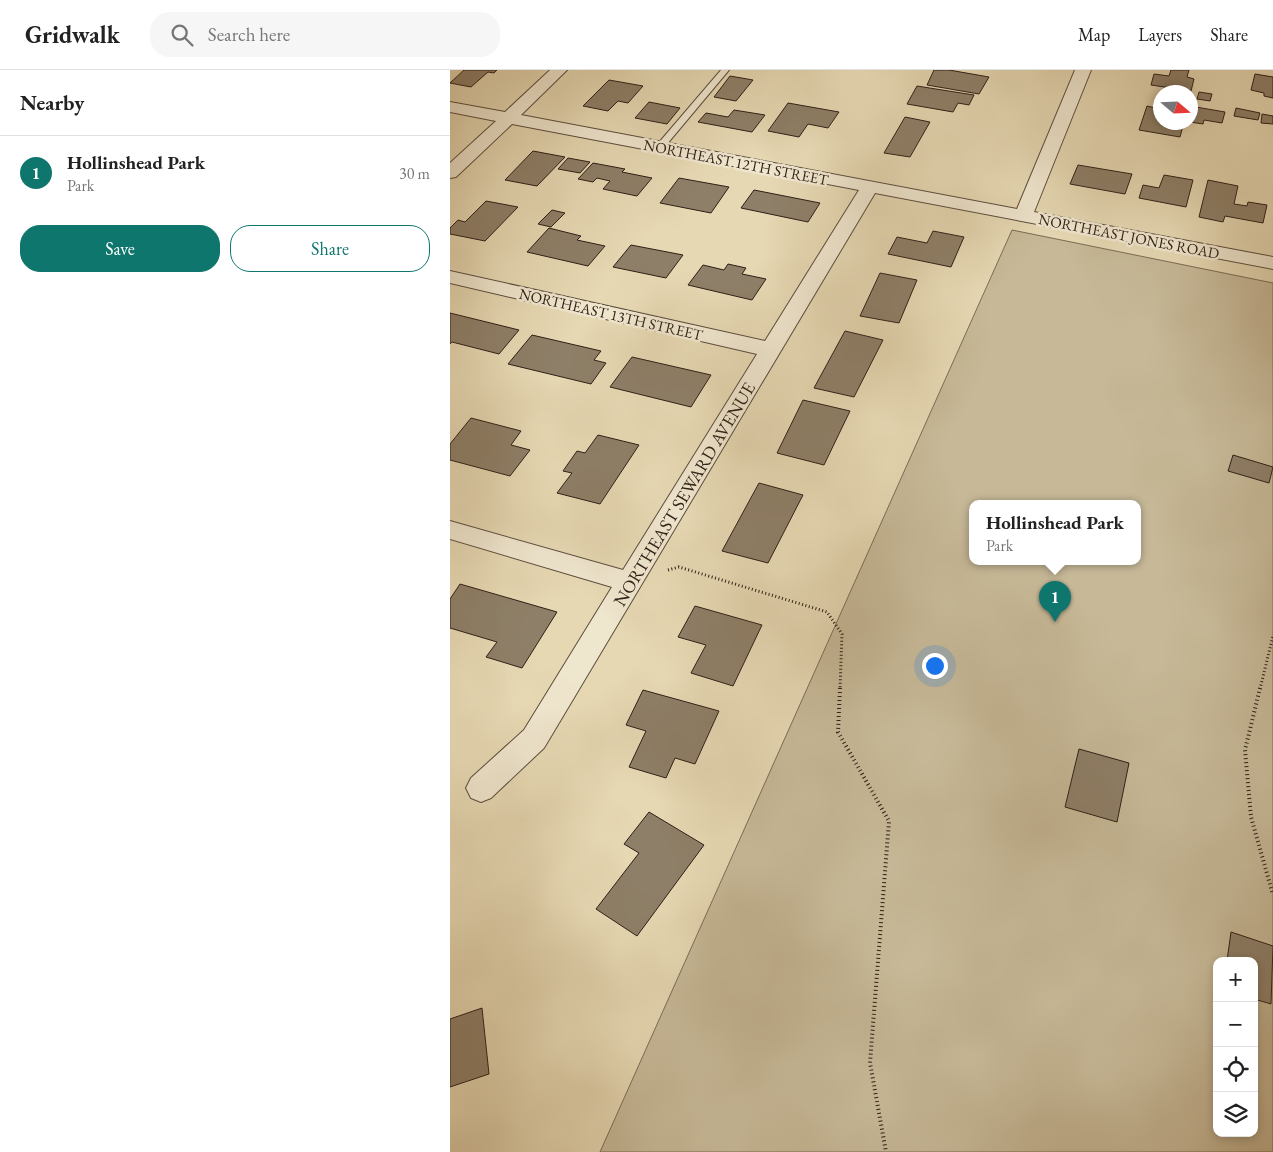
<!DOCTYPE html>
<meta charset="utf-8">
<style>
:root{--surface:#fff;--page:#f6f6f6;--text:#222;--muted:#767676;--line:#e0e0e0;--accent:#0f766e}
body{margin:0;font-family:"EB Garamond",serif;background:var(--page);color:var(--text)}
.controls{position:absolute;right:15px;bottom:15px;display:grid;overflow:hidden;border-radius:10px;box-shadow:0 2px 8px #0003}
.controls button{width:45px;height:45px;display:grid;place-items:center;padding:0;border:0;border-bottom:1px solid var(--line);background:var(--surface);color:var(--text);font:25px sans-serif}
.compass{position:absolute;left:703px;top:15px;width:45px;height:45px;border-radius:50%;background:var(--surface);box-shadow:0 2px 8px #0003;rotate:109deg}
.you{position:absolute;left:484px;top:595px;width:18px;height:18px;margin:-12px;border:4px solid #fff;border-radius:50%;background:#1a73e8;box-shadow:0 0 0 8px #1a73e833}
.badge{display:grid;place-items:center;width:32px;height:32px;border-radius:50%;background:var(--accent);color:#fff;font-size:16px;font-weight:700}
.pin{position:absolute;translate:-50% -41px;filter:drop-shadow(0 1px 2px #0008)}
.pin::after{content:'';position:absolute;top:26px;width:18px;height:15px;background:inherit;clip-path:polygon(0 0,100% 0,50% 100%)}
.popup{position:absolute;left:519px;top:430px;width:172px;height:65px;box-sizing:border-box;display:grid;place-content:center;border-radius:10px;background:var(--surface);filter:drop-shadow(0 1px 4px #0005);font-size:16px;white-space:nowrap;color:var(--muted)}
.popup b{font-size:19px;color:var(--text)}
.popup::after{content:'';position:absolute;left:50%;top:100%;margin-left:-10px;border:10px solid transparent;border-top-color:var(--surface)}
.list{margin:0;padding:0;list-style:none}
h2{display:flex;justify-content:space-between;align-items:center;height:65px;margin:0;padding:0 20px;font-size:21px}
h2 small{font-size:16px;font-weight:400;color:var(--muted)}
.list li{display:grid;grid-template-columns:32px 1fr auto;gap:15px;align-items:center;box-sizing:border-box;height:75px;padding:0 20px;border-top:1px solid var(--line)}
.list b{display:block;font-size:19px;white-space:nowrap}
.list p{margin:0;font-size:16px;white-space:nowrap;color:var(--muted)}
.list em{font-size:16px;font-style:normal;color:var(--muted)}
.actions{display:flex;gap:10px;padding:15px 20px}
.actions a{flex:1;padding:11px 0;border:1px solid var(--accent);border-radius:20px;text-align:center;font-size:18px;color:var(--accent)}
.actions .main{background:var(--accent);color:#fff}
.icon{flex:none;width:28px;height:28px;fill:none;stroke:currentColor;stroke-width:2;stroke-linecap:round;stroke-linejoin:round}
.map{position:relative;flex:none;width:823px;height:1082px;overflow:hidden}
header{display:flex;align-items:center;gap:30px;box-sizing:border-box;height:70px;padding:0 25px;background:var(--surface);border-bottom:1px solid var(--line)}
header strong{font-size:24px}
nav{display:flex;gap:28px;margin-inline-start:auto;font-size:18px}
.search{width:350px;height:45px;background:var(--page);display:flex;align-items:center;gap:12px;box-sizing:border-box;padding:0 18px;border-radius:20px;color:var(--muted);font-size:19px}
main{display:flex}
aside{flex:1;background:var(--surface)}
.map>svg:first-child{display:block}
.green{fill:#c7b998;stroke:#7a6c57;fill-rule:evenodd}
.building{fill:#8e7f68;stroke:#2e1f16}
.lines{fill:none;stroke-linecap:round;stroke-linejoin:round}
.lane-casing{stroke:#5c4d3d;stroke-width:2}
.street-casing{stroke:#5c4d3d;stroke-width:2}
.path-far1{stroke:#2e1f16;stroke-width:3;stroke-dasharray:1 2.5;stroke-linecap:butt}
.path{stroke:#2e1f16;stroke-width:4;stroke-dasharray:1 3;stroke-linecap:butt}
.lane{fill:#efe6ce;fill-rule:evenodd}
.street{fill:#efe6ce;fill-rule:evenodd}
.labels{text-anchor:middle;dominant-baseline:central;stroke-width:5;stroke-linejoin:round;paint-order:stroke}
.far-street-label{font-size:15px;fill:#2e1f16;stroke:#efe6ce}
.street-label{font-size:18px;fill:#2e1f16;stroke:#efe6ce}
</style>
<header>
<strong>Gridwalk</strong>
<div class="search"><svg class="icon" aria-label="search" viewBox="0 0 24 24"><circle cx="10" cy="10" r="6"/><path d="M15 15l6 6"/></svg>Search here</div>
<nav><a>Map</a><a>Layers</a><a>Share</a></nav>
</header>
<main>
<aside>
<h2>Nearby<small></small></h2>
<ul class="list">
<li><span class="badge">1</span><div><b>Hollinshead Park</b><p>Park</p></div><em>30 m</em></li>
</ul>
<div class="actions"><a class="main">Save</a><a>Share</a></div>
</aside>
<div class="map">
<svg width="823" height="1082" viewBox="0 0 823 1082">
<rect width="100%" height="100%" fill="#e6d8b3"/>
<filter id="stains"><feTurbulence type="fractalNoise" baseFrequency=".004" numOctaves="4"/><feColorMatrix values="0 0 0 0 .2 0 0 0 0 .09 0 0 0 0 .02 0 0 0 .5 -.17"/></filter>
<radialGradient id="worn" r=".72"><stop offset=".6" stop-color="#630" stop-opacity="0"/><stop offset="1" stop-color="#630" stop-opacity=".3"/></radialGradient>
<path class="green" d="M 562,160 L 823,213 L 823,1082 L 150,1082 ZM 522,433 L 688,433 L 688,491 L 522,491 ZM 767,891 L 804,891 L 804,1063 L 767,1063 Z"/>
<g class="building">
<path d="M 14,0 L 47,0 L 44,3 L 38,2 L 21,17 L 0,13 Z"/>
<path d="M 484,0 L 499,0 L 539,7 L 529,24 L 477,15 Z"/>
<path d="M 721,0 L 739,0 L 737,7 L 744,9 L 741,21 L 701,15 L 704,4 L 719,6 Z"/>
<path d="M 805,4 L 823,7 L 823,28 L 814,26 L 814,23 L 801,20 Z"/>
<path d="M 280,6 L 303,10 L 286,31 L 264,27 Z"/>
<path d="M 159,10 L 193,16 L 178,33 L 168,31 L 158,41 L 133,36 Z"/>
<path d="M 467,16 L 524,25 L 519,35 L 508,33 L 503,42 L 457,34 Z"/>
<path d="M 749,22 L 762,24 L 760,31 L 747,29 Z"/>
<path d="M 199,32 L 230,38 L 217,54 L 185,48 Z"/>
<path d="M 338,33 L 389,42 L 378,58 L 358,54 L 349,67 L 318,61 Z"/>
<path d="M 697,36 L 710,39 L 710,52 L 734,52 L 730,67 L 689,60 Z"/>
<path d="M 740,36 L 775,42 L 772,53 L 754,50 L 753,54 L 740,52 Z"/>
<path d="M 786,38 L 810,43 L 808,50 L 784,46 Z"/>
<path d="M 284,40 L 315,45 L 302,62 L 248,52 L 256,43 L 278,47 Z"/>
<path d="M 812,44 L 823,46 L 823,54 L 811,53 Z"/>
<path d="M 455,47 L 480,52 L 460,87 L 434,83 Z"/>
<path d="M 83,81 L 115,87 L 87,116 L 55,110 Z"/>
<path d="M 118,88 L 140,92 L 130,103 L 108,99 Z"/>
<path d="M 143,93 L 175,99 L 172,102 L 202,108 L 187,126 L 153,119 L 160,111 L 147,108 L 143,112 L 128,109 Z"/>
<path d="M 628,95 L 682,104 L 675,124 L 620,114 Z"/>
<path d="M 714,105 L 743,110 L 736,137 L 689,128 L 693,115 L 709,118 Z"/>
<path d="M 229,108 L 279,117 L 261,143 L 210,133 Z"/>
<path d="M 758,110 L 788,116 L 784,134 L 797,136 L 798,132 L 817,135 L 813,153 L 775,146 L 773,152 L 749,147 Z"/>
<path d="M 304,120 L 370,133 L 358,152 L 291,138 Z"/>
<path d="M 36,131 L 68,137 L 35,171 L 0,164 L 0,158 L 8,150 L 15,152 Z"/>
<path d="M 102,140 L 115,143 L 101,157 L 88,154 Z"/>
<path d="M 99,158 L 131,166 L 127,170 L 155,176 L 138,196 L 77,182 Z"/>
<path d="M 483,161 L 514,167 L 501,197 L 438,184 L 447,167 L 477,173 Z"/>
<path d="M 181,175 L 233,185 L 216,208 L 163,197 Z"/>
<path d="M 278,194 L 296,198 L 292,204 L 316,209 L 302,230 L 238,215 L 253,195 L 274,200 Z"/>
<path d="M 430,203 L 467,210 L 449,253 L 410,246 Z"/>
<path d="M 0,243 L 69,260 L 49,284 L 2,272 L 0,274 Z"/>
<path d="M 395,261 L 433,270 L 404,327 L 364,318 Z"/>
<path d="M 82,265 L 151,281 L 144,290 L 156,293 L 141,314 L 58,294 Z"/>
<path d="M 182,287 L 261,305 L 241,337 L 160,317 Z"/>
<path d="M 353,330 L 400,341 L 374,395 L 327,383 Z"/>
<path d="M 21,348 L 71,361 L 61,375 L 80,380 L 60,406 L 0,390 L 0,374 Z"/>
<path d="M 148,365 L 189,375 L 150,434 L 107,423 L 122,403 L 113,401 L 127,381 L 135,383 Z"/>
<path d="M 783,385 L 823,397 L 819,413 L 778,401 Z"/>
<path d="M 309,413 L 353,425 L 318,493 L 272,481 Z"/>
<path d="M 10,514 L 107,542 L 72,598 L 36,587 L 47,572 L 0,558 L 0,529 Z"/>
<path d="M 245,536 L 312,555 L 283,616 L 241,603 L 256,575 L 228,567 Z"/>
<path d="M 193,620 L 269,641 L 245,694 L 225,688 L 216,708 L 179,697 L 196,661 L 176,655 Z"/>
<path d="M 629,679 L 679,693 L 667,752 L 615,737 Z"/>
<path d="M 199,742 L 254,775 L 187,866 L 146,839 L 189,783 L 174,774 Z"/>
<path d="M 781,862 L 823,876 L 821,934 L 804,929 L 804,891 L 777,891 Z"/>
<path d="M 32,938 L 39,1004 L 0,1017 L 0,949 Z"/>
</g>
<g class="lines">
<defs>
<path id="lane" d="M 271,0 L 279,0 L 212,80 L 206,80 L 206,76 Z"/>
<path id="street" d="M 100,0 L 117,0 L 71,45 L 567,139 L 625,0 L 641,0 L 584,142 L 823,187 L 823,199 L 425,123 L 94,678 L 41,728 L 31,732 L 21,728 L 16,718 L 21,708 L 74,660 L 162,517 L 0,469 L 0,451 L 173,500 L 307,284 L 0,213 L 0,201 L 315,271 L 409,120 L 62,54 L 6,107 L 0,108 L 0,93 L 46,51 L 0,42 L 0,32 L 55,42 Z"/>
</defs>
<use href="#lane" class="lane-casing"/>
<use href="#street" class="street-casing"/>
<g class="path-far1">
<path d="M 218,500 L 229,497 L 377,542 L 392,564 L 390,619"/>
<path d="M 810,619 L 823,566"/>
</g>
<g class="path">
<path d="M 390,618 L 388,662 L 439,751 L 420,993 L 436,1082"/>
<path d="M 810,618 L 795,680 L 801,747 L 823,825"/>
</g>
<use href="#lane" class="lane"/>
<use href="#street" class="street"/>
</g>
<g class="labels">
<g class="far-street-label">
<text transform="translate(286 92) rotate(11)">NORTHEAST 12TH STREET</text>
<text transform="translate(679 166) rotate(11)">NORTHEAST JONES ROAD</text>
<text transform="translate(161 244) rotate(13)">NORTHEAST 13TH STREET</text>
</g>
<g class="street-label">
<text transform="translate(234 424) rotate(-59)">NORTHEAST SEWARD AVENUE</text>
</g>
</g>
<rect width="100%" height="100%" filter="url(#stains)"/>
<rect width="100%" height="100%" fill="url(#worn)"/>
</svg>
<div class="controls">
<button>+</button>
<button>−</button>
<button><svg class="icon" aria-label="locate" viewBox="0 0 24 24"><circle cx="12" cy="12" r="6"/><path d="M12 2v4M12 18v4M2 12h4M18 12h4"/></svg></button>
<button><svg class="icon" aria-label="layers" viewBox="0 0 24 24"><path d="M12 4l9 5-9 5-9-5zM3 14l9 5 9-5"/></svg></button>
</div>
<svg class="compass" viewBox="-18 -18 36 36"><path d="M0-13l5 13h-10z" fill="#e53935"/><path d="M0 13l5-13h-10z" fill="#767676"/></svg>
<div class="you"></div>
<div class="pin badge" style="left:605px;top:552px">1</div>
<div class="popup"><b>Hollinshead Park</b>Park</div>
</div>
</main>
